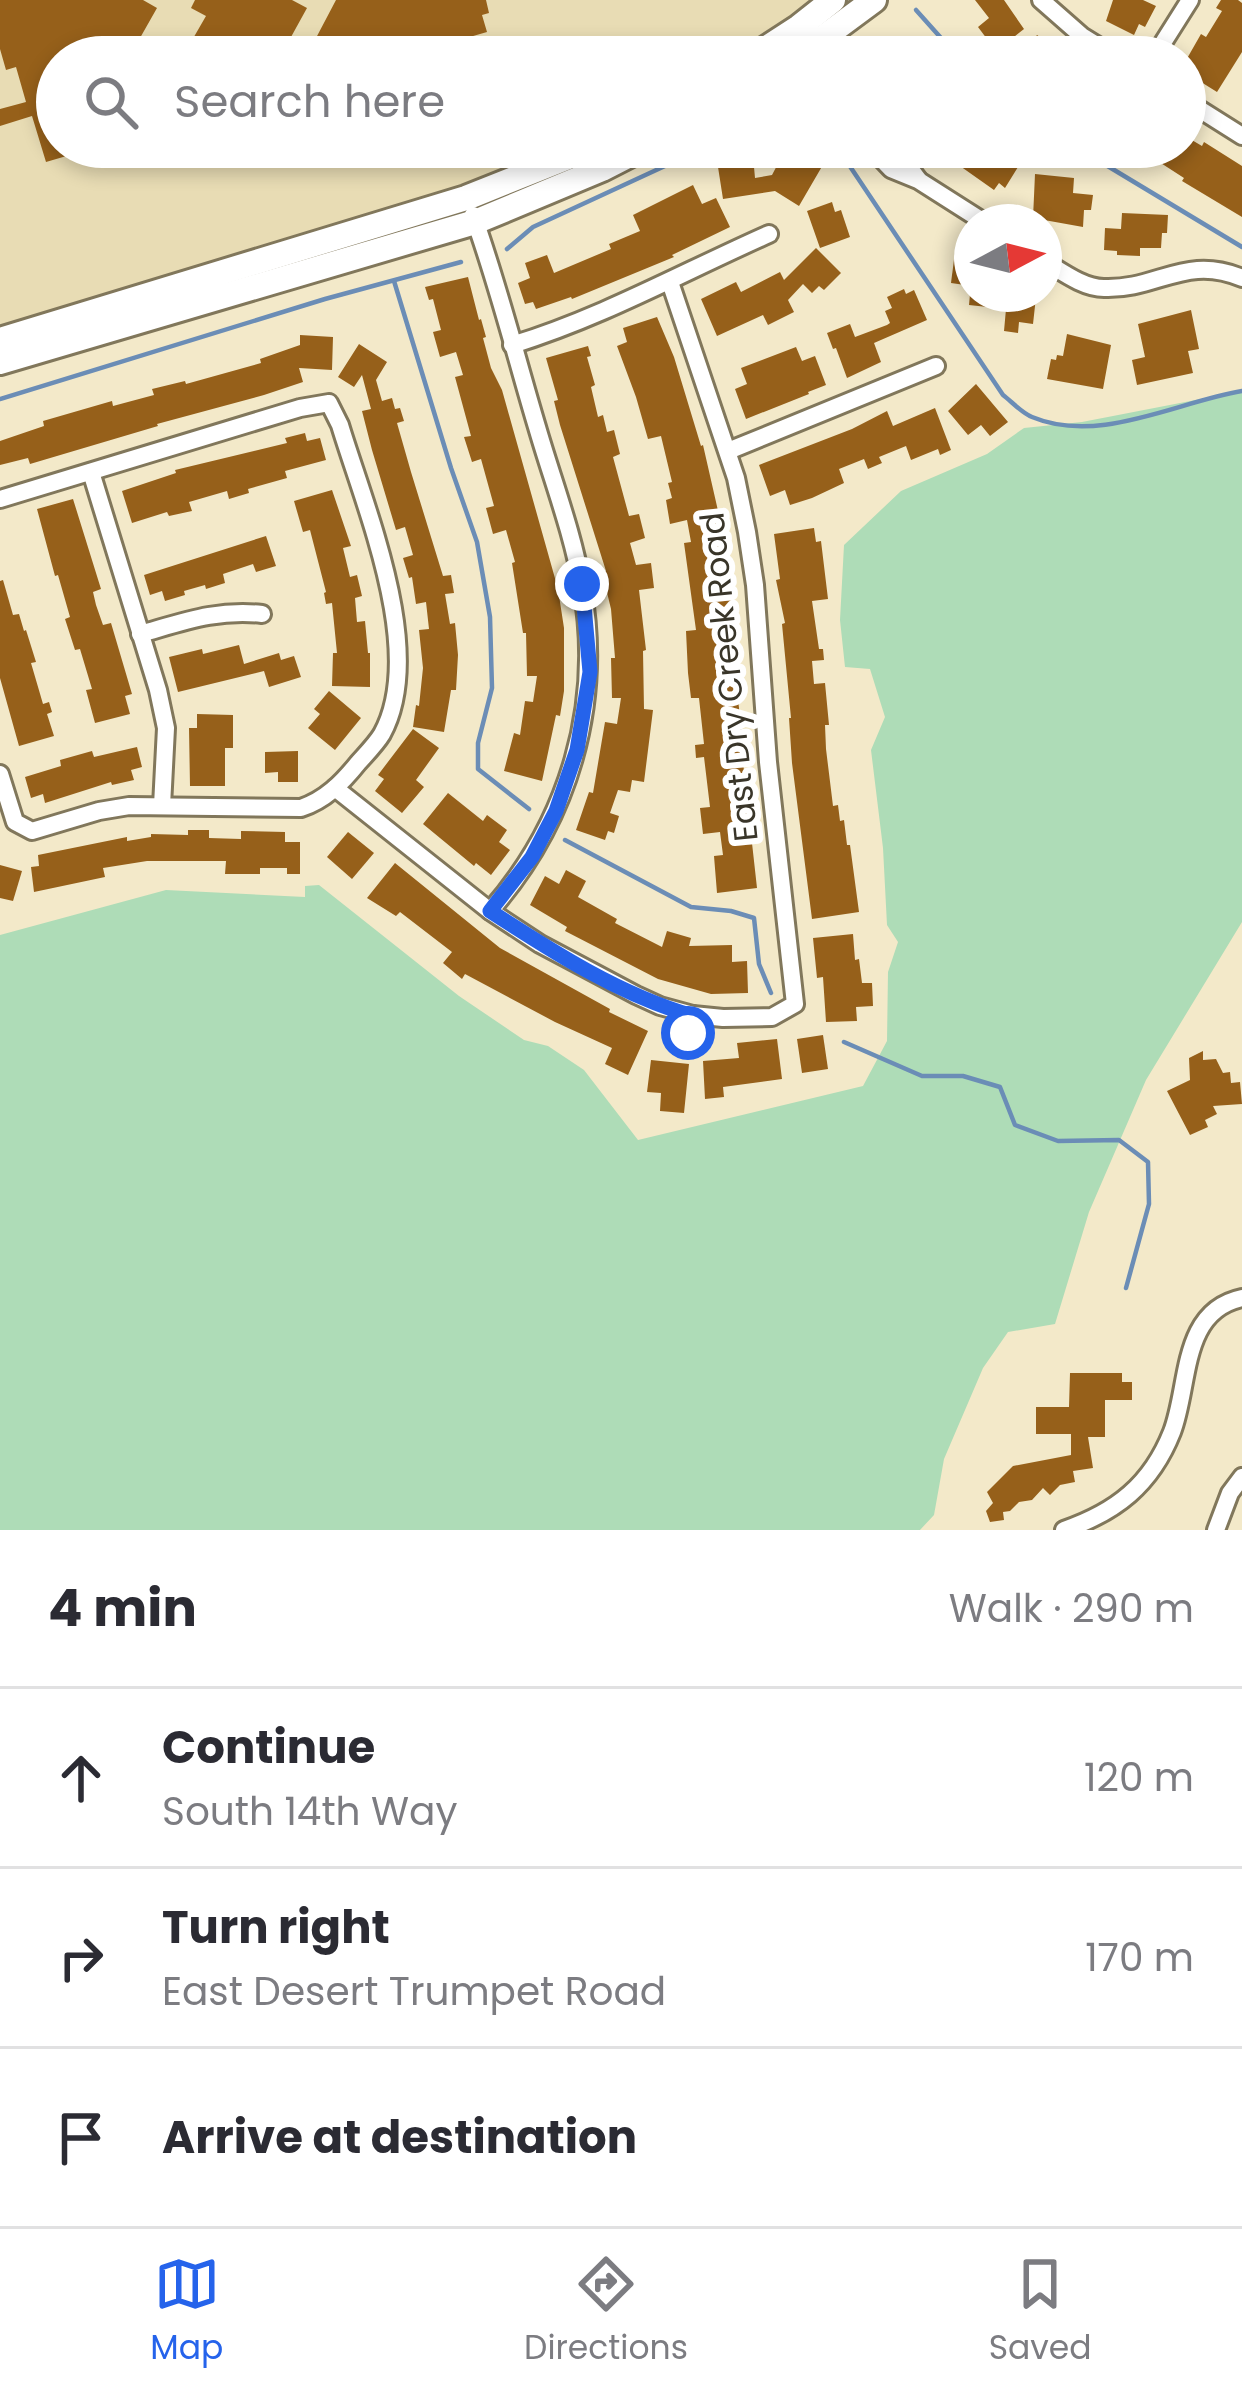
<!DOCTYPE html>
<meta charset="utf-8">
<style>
:root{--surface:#fff;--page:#f2f2f3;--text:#2b2b33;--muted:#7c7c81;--line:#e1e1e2;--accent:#2563eb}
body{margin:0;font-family:Poppins,sans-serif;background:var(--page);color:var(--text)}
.compass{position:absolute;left:954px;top:204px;width:108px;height:108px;border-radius:50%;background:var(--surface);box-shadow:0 6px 18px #0003;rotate:83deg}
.stop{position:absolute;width:36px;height:36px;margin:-27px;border:9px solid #2563eb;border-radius:50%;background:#fff}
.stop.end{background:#2563eb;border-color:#fff;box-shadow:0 3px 12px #0008}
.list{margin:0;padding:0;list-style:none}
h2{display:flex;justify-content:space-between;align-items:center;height:156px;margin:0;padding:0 48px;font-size:51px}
h2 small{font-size:39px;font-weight:400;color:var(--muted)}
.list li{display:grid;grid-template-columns:78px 1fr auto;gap:36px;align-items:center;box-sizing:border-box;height:180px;padding:0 48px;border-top:3px solid var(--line)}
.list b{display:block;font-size:45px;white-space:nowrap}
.list p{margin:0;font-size:39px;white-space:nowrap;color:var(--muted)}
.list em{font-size:39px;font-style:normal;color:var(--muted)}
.icon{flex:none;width:66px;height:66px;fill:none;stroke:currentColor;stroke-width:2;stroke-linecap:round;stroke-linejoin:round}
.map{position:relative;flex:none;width:1242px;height:1530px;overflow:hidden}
.search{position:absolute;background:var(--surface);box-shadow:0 6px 18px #0003;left:36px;right:36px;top:36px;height:132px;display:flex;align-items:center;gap:30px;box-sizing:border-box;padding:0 42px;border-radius:66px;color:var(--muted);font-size:45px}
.sheet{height:696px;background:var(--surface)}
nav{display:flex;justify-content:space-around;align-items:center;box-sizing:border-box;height:168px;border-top:3px solid var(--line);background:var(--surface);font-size:33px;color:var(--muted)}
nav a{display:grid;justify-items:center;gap:6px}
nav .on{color:var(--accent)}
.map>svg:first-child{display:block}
.built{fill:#e8dcb4}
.green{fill:#aedcb7}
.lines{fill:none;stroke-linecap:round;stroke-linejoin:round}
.stream{stroke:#6b8db6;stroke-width:4.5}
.building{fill:#96601a}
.street-casing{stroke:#81775b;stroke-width:22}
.secondary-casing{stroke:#81775b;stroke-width:30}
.street{stroke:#fff;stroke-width:16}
.secondary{stroke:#fff;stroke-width:24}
.route{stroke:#2563eb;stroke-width:15}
.labels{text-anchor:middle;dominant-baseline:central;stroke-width:12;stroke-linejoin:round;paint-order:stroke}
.street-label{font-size:33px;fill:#393529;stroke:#fff}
</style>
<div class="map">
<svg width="1242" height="1530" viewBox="0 0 1242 1530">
<rect width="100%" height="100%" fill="#f3e9c9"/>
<path class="built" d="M 0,0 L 820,0 L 735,57 L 57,57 L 57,147 L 570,147 L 523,168 L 0,331 Z"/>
<path class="green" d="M 1242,391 L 1242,922 L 1146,1080 L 1089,1212 L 1055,1324 L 1008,1332 L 983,1368 L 944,1459 L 934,1515 L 920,1530 L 0,1530 L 0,935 L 166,890 L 305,897 L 305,886 L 319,885 L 459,996 L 524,1040 L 548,1046 L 584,1070 L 638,1140 L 863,1086 L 887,1041 L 888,972 L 898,942 L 887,925 L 883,848 L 871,750 L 885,717 L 870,669 L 845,667 L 840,620 L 844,545 L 901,491 L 987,454 L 1024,428 L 1082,422 Z"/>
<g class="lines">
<g class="stream">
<path d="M 916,10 L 958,57"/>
<path d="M 837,147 L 1003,395 C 1012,402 1022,413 1032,417 C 1099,445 1176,402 1242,391"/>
<path d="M 1076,147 L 1242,247"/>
<path d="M 507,249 L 533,227 L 706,147"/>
<path d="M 394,281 L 451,468 L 477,542 L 490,617 L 492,688 L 478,743 L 478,769 L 529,809"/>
<path d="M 0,399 L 325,299 L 461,262"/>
<path d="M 565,840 L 691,907 L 731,911 L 754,918 L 759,964 L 771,993"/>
<path d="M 844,1042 L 922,1076 L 963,1076 L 1000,1087 L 1015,1125 L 1058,1141 L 1119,1140 L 1148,1162 L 1149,1204 L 1126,1288"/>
</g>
</g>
<g class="building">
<path d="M 0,0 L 143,0 L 157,8 L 140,38 L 147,43 L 141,52 L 143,57 L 57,57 L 57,147 L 86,147 L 87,150 L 46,162 L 32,116 L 0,126 L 0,109 L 26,102 L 16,67 L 6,70 L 0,49 Z"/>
<path d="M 195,0 L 292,0 L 307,8 L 280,57 L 218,57 L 191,42 L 206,16 L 191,8 Z"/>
<path d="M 336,0 L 486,0 L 489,13 L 482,15 L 487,32 L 449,43 L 449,37 L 386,57 L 306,57 Z"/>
<path d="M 975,0 L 1004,0 L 1024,29 L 996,51 L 978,27 L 989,18 Z"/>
<path d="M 1113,0 L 1143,0 L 1156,6 L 1145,27 L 1139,24 L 1134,35 L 1106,21 Z"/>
<path d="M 1221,0 L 1238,0 L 1242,3 L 1242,52 L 1217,92 L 1185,72 L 1185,62 L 1201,34 L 1206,37 L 1222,11 L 1216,8 Z"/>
<path d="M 1037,35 L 1051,45 L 1064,57 L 1020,57 Z"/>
<path d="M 1185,136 L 1202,146 L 1204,142 L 1242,166 L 1242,217 L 1182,181 L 1184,178 L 1136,147 L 1185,147 Z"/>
<path d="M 972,147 L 1022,147 L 1028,151 L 1005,188 L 999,183 L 994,190 L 960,166 Z"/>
<path d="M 804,151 L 824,163 L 799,206 L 775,191 L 723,199 L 718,167 L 745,163 L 746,168 L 754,167 L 755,178 L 772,175 L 782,156 L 796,164 Z"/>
<path d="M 1035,174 L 1074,178 L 1073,193 L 1093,195 L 1091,210 L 1084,210 L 1083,227 L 1033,218 Z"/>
<path d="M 693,185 L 702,204 L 716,198 L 730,227 L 672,255 L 674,257 L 572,299 L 571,297 L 536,309 L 533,302 L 525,304 L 518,283 L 530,278 L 525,263 L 547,255 L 554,273 L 611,249 L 609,244 L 640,231 L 633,215 Z"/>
<path d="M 832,202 L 835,212 L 841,210 L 850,237 L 820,248 L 807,211 Z"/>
<path d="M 1122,213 L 1168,215 L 1167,233 L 1162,233 L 1161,248 L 1140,248 L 1140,256 L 1117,255 L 1117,251 L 1104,250 L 1105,228 L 1121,229 Z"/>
<path d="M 816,248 L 841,273 L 824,290 L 819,286 L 812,293 L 803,284 L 788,300 L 794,312 L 768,325 L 763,315 L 717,336 L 701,299 L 736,282 L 741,292 L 780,272 L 784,280 Z"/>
<path d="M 955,252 L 972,254 L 972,286 L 951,283 Z"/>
<path d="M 468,277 L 479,320 L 481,319 L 486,337 L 483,338 L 491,368 L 502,390 L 558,589 L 564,628 L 564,691 L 560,716 L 556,715 L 542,781 L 504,771 L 514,733 L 520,735 L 525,701 L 533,702 L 537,676 L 527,676 L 526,633 L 523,633 L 512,563 L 515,562 L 506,530 L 493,534 L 486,508 L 494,506 L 481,459 L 472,462 L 464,437 L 471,436 L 455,377 L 463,375 L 456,352 L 440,357 L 433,332 L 441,330 L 433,299 L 429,300 L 425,287 Z"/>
<path d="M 904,289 L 906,294 L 914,290 L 927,320 L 874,343 L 881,362 L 847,378 L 836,348 L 833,349 L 827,333 L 850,324 L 855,337 L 887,325 L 890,323 L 885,311 L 892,308 L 887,297 Z"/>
<path d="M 970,294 L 1031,294 L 1031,297 L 1036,297 L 1033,324 L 1019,322 L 1018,333 L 1004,331 L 1006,309 L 969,305 Z"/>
<path d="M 1191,310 L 1199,349 L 1188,351 L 1193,373 L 1137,385 L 1132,360 L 1145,357 L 1138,324 Z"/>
<path d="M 657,317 L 674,357 L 701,446 L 703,445 L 724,537 L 740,690 L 737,690 L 744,753 L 742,753 L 757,888 L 717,893 L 714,856 L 723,855 L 720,832 L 703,834 L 700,808 L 710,807 L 704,757 L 696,758 L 695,745 L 704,744 L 699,698 L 691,698 L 688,673 L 686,631 L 696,630 L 684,543 L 691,542 L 687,520 L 670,524 L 666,500 L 672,498 L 668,483 L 672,482 L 661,436 L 648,439 L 636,397 L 617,346 L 627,342 L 623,328 Z"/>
<path d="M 1067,334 L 1111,345 L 1103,389 L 1047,379 L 1051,359 L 1056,360 L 1057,355 L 1063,356 Z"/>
<path d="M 300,335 L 333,337 L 332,370 L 299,368 L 303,382 L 264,395 L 157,424 L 158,426 L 30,464 L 28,458 L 0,465 L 0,441 L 44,426 L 43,421 L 112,401 L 113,406 L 154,395 L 152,389 L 185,381 L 186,384 L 261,363 L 260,359 L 300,345 Z"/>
<path d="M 359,344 L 387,362 L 376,380 L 382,401 L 392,398 L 395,409 L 400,408 L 404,421 L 397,423 L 411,472 L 443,576 L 451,575 L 454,593 L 445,594 L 450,624 L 455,623 L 458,655 L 456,690 L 451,690 L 444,732 L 413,727 L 416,705 L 419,706 L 423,668 L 419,630 L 429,629 L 426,602 L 416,604 L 412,577 L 409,578 L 403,558 L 413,555 L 405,527 L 396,530 L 372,450 L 362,411 L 371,409 L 362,375 L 354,387 L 338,377 Z"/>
<path d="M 588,346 L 591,356 L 587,357 L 595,385 L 591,387 L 598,417 L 603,415 L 607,432 L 614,430 L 620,454 L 613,457 L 629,516 L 639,514 L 645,538 L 630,543 L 636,565 L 651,563 L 654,588 L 639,590 L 646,650 L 643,651 L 644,709 L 653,710 L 644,782 L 632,780 L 630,792 L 618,790 L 610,813 L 619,816 L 614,833 L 608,831 L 605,840 L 576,830 L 589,792 L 593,793 L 605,722 L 617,724 L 621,698 L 612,698 L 611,658 L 615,658 L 611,609 L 602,572 L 606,571 L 560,425 L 554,401 L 558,400 L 546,358 Z"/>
<path d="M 796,347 L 802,361 L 815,356 L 826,385 L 808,392 L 809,394 L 746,419 L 735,389 L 747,384 L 741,368 Z"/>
<path d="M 976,384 L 1008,422 L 990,436 L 981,425 L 968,435 L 948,411 Z"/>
<path d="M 935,408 L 951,450 L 940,455 L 938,449 L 911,460 L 906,446 L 879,457 L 882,463 L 868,469 L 864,459 L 839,469 L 844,483 L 812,498 L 790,505 L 785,490 L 770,496 L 759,465 L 852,429 L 887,411 L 893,426 Z"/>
<path d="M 305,433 L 307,441 L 320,438 L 326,460 L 285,471 L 287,478 L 248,489 L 249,493 L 229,499 L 227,491 L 189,502 L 192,511 L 169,516 L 167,512 L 132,523 L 122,491 L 176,473 L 175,470 L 287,443 L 285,438 Z"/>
<path d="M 332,490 L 351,546 L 343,548 L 350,577 L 357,575 L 362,596 L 355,598 L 357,622 L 365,621 L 368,653 L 370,653 L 370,687 L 332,686 L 333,653 L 337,653 L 332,603 L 326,604 L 324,593 L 326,592 L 310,530 L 303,532 L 294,501 Z"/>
<path d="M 73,499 L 101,589 L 93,592 L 96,605 L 103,625 L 111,623 L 132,694 L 125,696 L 130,714 L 95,723 L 86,690 L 92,689 L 80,649 L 75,650 L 65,619 L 70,617 L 58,575 L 55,576 L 37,509 Z"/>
<path d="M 814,528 L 816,542 L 821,541 L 828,599 L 812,601 L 819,649 L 823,649 L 824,660 L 812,661 L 814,684 L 825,683 L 829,725 L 825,725 L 826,749 L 833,806 L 838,805 L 840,821 L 844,820 L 847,845 L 850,845 L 859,912 L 812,919 L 792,763 L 789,718 L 791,718 L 782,624 L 785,623 L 776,580 L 780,579 L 774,534 Z"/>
<path d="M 266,536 L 276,566 L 256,572 L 253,564 L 223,574 L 225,583 L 206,589 L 205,585 L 184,591 L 185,595 L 165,601 L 162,591 L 150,595 L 144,575 Z"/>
<path d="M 3,580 L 13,615 L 19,614 L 24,631 L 26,630 L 36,662 L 31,663 L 43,704 L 49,702 L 52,712 L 47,714 L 54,736 L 19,746 L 0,678 L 0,581 Z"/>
<path d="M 239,645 L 244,664 L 279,653 L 281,660 L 294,656 L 301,677 L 269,687 L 264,671 L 178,692 L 169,657 L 202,649 L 203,654 Z"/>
<path d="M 329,691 L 361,718 L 335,750 L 308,728 L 320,714 L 314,709 Z"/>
<path d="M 197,714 L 233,715 L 233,748 L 225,748 L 225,786 L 190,786 L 189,728 L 197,728 Z"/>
<path d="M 413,729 L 439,748 L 416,780 L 424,787 L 402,813 L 375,791 L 384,779 L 378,775 Z"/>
<path d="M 137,747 L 142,767 L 131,770 L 134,780 L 112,785 L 111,782 L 45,803 L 43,794 L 31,798 L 25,777 L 61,766 L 60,760 L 92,751 L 94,757 Z"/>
<path d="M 298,751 L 298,782 L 278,782 L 278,772 L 265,773 L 265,752 Z"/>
<path d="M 448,793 L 483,821 L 487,815 L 507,830 L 499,842 L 510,850 L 491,875 L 476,863 L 474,866 L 423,824 Z"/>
<path d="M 188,830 L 209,830 L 209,838 L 241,839 L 241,831 L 285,832 L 285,842 L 300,842 L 300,874 L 287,874 L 287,868 L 260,868 L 260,874 L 225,874 L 226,861 L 147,861 L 103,868 L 105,877 L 34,892 L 31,867 L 39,866 L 38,855 L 127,837 L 127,841 L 151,837 L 151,834 L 188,835 Z"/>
<path d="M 348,832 L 374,853 L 352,879 L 327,857 Z"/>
<path d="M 395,863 L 500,948 L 610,1009 L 609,1012 L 648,1031 L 628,1075 L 605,1064 L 612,1048 L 555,1022 L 465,974 L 462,979 L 443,963 L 452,952 L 400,912 L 396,916 L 367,898 Z"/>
<path d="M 0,865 L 22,871 L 13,901 L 0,898 Z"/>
<path d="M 566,870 L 586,881 L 578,897 L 617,919 L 615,923 L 662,947 L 667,931 L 691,938 L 689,946 L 732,945 L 732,962 L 747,961 L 748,993 L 711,994 L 658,979 L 565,931 L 567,927 L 530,905 L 545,876 L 559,884 Z"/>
<path d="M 853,934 L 855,960 L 859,959 L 862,983 L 872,983 L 873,1006 L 856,1007 L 857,1021 L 826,1022 L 823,977 L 817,978 L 813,938 Z"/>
<path d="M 823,1035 L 828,1069 L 802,1073 L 797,1039 Z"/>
<path d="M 777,1039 L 782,1079 L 723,1087 L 724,1097 L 705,1099 L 703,1061 L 739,1058 L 737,1043 Z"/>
<path d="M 1203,1051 L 1203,1060 L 1216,1059 L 1223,1073 L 1230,1072 L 1231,1083 L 1240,1082 L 1242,1104 L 1213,1106 L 1217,1114 L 1205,1120 L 1208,1127 L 1190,1135 L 1167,1091 L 1190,1080 L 1189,1058 Z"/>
<path d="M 651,1060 L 689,1064 L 684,1113 L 660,1111 L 661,1093 L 647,1092 Z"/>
<path d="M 1070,1373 L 1122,1373 L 1122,1382 L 1132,1382 L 1132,1400 L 1105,1400 L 1105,1437 L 1088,1437 L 1093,1468 L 1073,1471 L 1075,1482 L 1060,1485 L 1050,1495 L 1043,1488 L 1032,1500 L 1019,1502 L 1010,1511 L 1003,1512 L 1004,1520 L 990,1522 L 986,1511 L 993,1503 L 987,1492 L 1013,1466 L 1071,1455 L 1071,1434 L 1036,1434 L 1036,1407 L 1069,1407 Z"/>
</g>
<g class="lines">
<defs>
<g id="street">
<path d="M 1041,0 L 1082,36 L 1116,57"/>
<path d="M 816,35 L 823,39 L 840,57"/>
<path d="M 1154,57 L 1190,0"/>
<path d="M 1185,100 L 1242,136"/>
<path d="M 870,147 L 891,169 L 918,180 L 984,222"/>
<path d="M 894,147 L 918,179"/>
<path d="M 473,215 C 498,284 516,357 537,427 C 552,479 573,533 582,587 C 603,705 569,821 490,911"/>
<path d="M 1044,261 C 1061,271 1083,288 1104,288 C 1157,290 1186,254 1242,278"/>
<path d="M 512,345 C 603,317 683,272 769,234"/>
<path d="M 728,451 L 936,366"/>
<path d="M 91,472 L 158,690 L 166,728 L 162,806"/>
<path d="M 0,499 L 300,408 L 329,403 L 340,425 C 365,508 427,652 382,734 C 376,744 366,754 358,763 C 342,783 325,800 301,808 L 129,806 L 99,811 L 32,831 L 15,822 L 0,774"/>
<path d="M 140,634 C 183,622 217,609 262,614"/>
<path d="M 335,788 L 490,911 L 540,944 L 636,995 L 660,1006 L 693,1015 L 723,1018 L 772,1017 L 795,1004 L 768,762 L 755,585 L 747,532 L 736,478 L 670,282"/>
<path d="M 689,1033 L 693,1015"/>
<path d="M 1064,1530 C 1116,1512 1151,1485 1172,1432 C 1190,1386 1180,1311 1242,1298"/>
<path d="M 1216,1530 L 1230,1493 L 1242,1477"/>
</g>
<g id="secondary">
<path d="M 753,57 L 799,27 L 833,0"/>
<path d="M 797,57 L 874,0"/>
<path d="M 0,340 L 466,198 L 593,147"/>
<path d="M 0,362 L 475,222 L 602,169 L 645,147"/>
</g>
</defs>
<use href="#street" class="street-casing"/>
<use href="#secondary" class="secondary-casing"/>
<use href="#street" class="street"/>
<use href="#secondary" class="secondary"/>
</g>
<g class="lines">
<path class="route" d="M 582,584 L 590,672 L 577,750 L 556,811 L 532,857 L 490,911 C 553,952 620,995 693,1016 L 688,1033"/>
</g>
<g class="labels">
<g class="street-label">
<text transform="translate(729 677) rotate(-96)">East Dry Creek Road</text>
</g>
</g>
</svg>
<svg class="compass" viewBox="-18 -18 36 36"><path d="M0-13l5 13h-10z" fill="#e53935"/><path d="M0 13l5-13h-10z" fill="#7c7c81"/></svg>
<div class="stop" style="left:688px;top:1033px"></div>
<div class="stop end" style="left:582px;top:584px"></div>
<div class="search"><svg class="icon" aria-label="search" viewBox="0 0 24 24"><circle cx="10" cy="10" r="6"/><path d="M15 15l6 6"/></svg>Search here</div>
</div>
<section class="sheet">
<h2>4 min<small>Walk · 290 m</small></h2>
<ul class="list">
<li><svg class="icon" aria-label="ahead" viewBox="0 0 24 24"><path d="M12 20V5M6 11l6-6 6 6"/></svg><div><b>Continue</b><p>South 14th Way</p></div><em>120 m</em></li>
<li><svg class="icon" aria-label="right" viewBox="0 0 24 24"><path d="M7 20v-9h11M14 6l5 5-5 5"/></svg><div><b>Turn right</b><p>East Desert Trumpet Road</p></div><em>170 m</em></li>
<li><svg class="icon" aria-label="arrive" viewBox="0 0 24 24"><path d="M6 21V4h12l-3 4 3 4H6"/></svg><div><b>Arrive at destination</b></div></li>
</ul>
</section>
<nav>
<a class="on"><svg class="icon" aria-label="map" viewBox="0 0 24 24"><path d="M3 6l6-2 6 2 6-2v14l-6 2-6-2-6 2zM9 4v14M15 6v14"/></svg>Map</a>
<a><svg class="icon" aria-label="directions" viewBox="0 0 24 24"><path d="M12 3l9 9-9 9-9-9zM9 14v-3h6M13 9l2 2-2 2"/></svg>Directions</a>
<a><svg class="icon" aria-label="saved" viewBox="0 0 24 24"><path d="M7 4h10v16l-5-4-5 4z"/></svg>Saved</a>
</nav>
